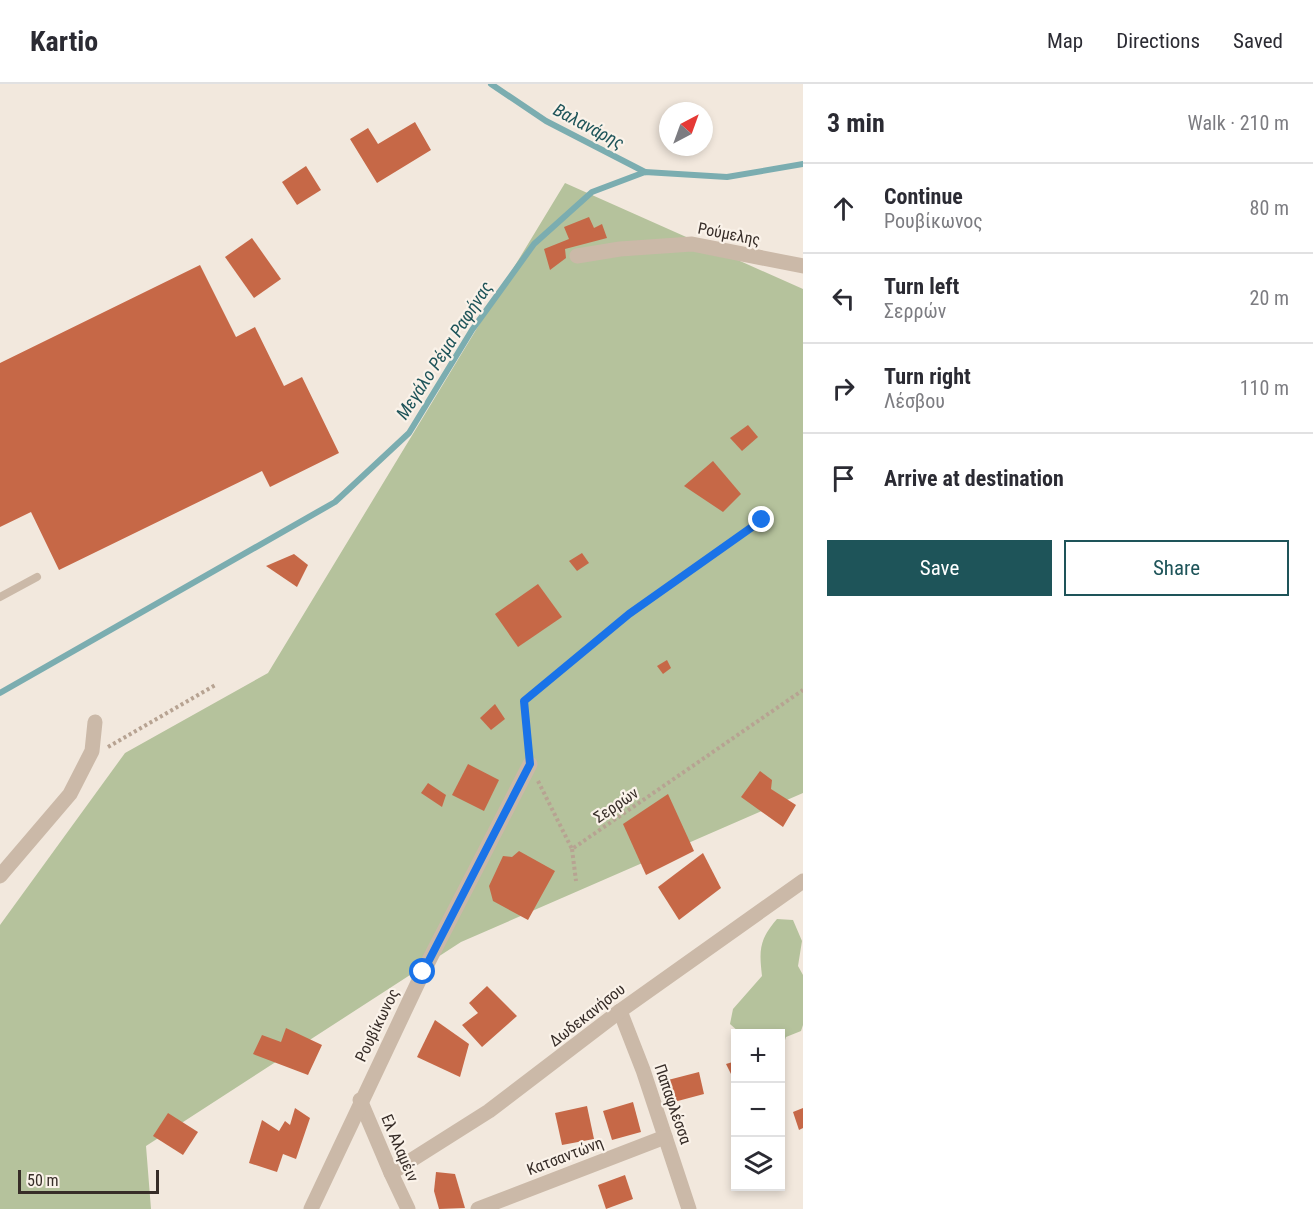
<!DOCTYPE html>
<meta charset="utf-8">
<style>
:root{--surface:#fff;--page:#f2f2f3;--text:#2b2b33;--muted:#7c7c81;--line:#e1e1e2;--accent:#1e5459}
body{margin:0;font-family:"Roboto Condensed",sans-serif;background:var(--page);color:var(--text)}
.controls{position:absolute;right:18px;bottom:18px;display:grid;overflow:hidden;border-radius:0px;box-shadow:0 3px 9px #0003}
.controls button{width:54px;height:54px;display:grid;place-items:center;padding:0;border:0;border-bottom:2px solid var(--line);background:var(--surface);color:var(--text);font:30px sans-serif}
.compass{position:absolute;left:659px;top:18px;width:54px;height:54px;border-radius:50%;background:var(--surface);box-shadow:0 3px 9px #0003;rotate:41deg}
.scale{position:absolute;left:18px;bottom:15px;width:141px;box-sizing:border-box;padding-left:6px;border:3px solid #372d28;border-top:0;font-size:16px;line-height:21px;white-space:nowrap;color:#372d28;-webkit-text-stroke:4px #faf2e9;paint-order:stroke}
.stop{position:absolute;width:18px;height:18px;margin:-14px;border:4px solid #1a73e8;border-radius:50%;background:#fff}
.stop.end{background:#1a73e8;border-color:#fff;box-shadow:0 2px 6px #0008}
.list{margin:0;padding:0;list-style:none}
h2{display:flex;justify-content:space-between;align-items:center;height:78px;margin:0;padding:0 24px;font-size:26px}
h2 small{font-size:20px;font-weight:400;color:var(--muted)}
.list li{display:grid;grid-template-columns:39px 1fr auto;gap:18px;align-items:center;box-sizing:border-box;height:90px;padding:0 24px;border-top:2px solid var(--line)}
.list b{display:block;font-size:22px;white-space:nowrap}
.list p{margin:0;font-size:20px;white-space:nowrap;color:var(--muted)}
.list em{font-size:20px;font-style:normal;color:var(--muted)}
.actions{display:flex;gap:12px;padding:18px 24px}
.actions a{flex:1;padding:14px 0;border:2px solid var(--accent);border-radius:0px;text-align:center;font-size:21px;color:var(--accent)}
.actions .main{background:var(--accent);color:#fff}
.icon{flex:none;width:33px;height:33px;fill:none;stroke:currentColor;stroke-width:2;stroke-linecap:round;stroke-linejoin:round}
.map{position:relative;flex:none;width:803px;height:1125px;overflow:hidden}
header{display:flex;align-items:center;gap:36px;box-sizing:border-box;height:84px;padding:0 30px;background:var(--surface);border-bottom:2px solid var(--line)}
header strong{font-size:28px}
nav{display:flex;gap:33px;margin-inline-start:auto;font-size:21px}
main{display:flex}
aside{flex:1;background:var(--surface)}
.map>svg:first-child{display:block}
.green{fill:#b5c29c}
.lines{fill:none;stroke-linecap:round;stroke-linejoin:round}
.stream{stroke:#7badb0;stroke-width:6}
.building{fill:#c66847}
.path{stroke:#b7a392;stroke-width:4;stroke-dasharray:3 3;stroke-linecap:butt}
.service{stroke:#cbb9a8;stroke-width:8}
.minor{stroke:#cbb9a8;stroke-width:15}
.tertiary{stroke:#cbb9a8;stroke-width:15}
.route{stroke:#1a73e8;stroke-width:8}
.labels{text-anchor:middle;dominant-baseline:central;stroke-width:4.5;stroke-linejoin:round;paint-order:stroke}
.street-label{font-size:16px;fill:#372d28;stroke:#faf2e9}
.water-label{font-size:18px;font-style:italic;fill:#1e5459;stroke:#faf2e9}
</style>
<header>
<strong>Kartio</strong>
<nav><a>Map</a><a>Directions</a><a>Saved</a></nav>
</header>
<main>
<div class="map">
<svg width="803" height="1125" viewBox="0 0 803 1125">
<rect width="100%" height="100%" fill="#f2e8dd"/>
<g class="green">
<path d="M 565,99 L 803,205 L 803,709 L 461,858 L 146,1062 L 151,1125 L 0,1125 L 0,841 L 125,669 L 268,589 Z"/>
<path d="M 777,835 L 793,836 L 802,857 L 798,882 L 803,891 L 803,941 L 801,947 L 786,953 L 781,969 L 780,950 L 740,949 L 730,940 L 733,925 L 762,892 C 759,866 759,856 777,835 Z"/>
</g>
<g class="lines">
<g class="stream">
<path d="M 491,0 L 546,37 L 645,88"/>
<path d="M 0,609 L 335,418 L 409,349 L 472,246 L 534,160 L 592,108 L 645,88 L 727,93 L 803,80"/>
</g>
</g>
<g class="building">
<path d="M 415,38 L 431,66 L 377,99 L 350,55 L 368,44 L 378,60 Z"/>
<path d="M 306,82 L 321,106 L 297,121 L 282,98 Z"/>
<path d="M 589,133 L 594,144 L 602,140 L 607,154 L 565,165 L 566,174 L 550,186 L 544,165 L 569,155 L 564,143 Z"/>
<path d="M 252,154 L 281,195 L 254,214 L 225,173 Z"/>
<path d="M 200,181 L 236,253 L 255,243 L 284,302 L 302,293 L 339,369 L 270,403 L 262,387 L 59,486 L 31,428 L 0,443 L 0,279 Z"/>
<path d="M 748,341 L 758,353 L 742,367 L 730,354 Z"/>
<path d="M 713,377 L 741,410 L 723,428 L 684,402 Z"/>
<path d="M 582,469 L 589,479 L 577,487 L 569,477 Z"/>
<path d="M 294,470 L 308,481 L 297,503 L 266,482 Z"/>
<path d="M 538,500 L 562,533 L 518,563 L 495,530 Z"/>
<path d="M 667,576 L 671,584 L 663,590 L 657,582 Z"/>
<path d="M 495,620 L 505,635 L 491,646 L 480,634 Z"/>
<path d="M 468,680 L 499,696 L 484,727 L 452,711 Z"/>
<path d="M 760,687 L 772,696 L 771,705 L 796,721 L 783,743 L 741,713 Z"/>
<path d="M 428,699 L 446,711 L 442,723 L 421,709 Z"/>
<path d="M 668,710 L 694,767 L 646,791 L 623,740 Z"/>
<path d="M 519,767 L 555,787 L 528,836 L 493,817 L 489,802 L 503,772 L 512,773 Z"/>
<path d="M 703,769 L 721,804 L 679,836 L 658,803 Z"/>
<path d="M 487,902 L 517,932 L 482,963 L 462,941 L 478,929 L 469,919 Z"/>
<path d="M 435,936 L 469,960 L 460,993 L 417,973 Z"/>
<path d="M 286,944 L 322,961 L 308,991 L 253,970 L 262,951 L 281,958 Z"/>
<path d="M 736,977 L 736,1000 L 726,980 Z"/>
<path d="M 699,988 L 704,1010 L 674,1018 L 668,996 Z"/>
<path d="M 633,1018 L 641,1048 L 612,1056 L 603,1027 Z"/>
<path d="M 587,1022 L 594,1055 L 562,1061 L 555,1029 Z"/>
<path d="M 295,1024 L 310,1034 L 296,1075 L 283,1070 L 277,1088 L 249,1079 L 262,1036 L 279,1047 L 285,1037 L 290,1041 Z"/>
<path d="M 803,1024 L 803,1044 L 799,1046 L 793,1028 Z"/>
<path d="M 168,1029 L 198,1048 L 183,1071 L 153,1052 Z"/>
<path d="M 436,1088 L 455,1090 L 465,1124 L 439,1125 L 434,1107 Z"/>
<path d="M 625,1091 L 633,1115 L 606,1125 L 598,1101 Z"/>
</g>
<g class="lines">
<g class="path">
<path d="M 108,663 L 217,600"/>
<path d="M 528,665 L 524,617 L 629,530 L 762,436"/>
<path d="M 538,697 L 572,765 L 803,606"/>
<path d="M 572,765 L 576,797"/>
</g>
<path class="service" d="M 0,513 L 37,493"/>
<g class="minor">
<path d="M 577,172 L 620,165 L 692,160 L 803,182"/>
<path d="M 0,792 L 70,710 L 92,667 L 95,638"/>
<path d="M 620,927 L 643,986 L 689,1125"/>
<path d="M 360,1016 L 391,1089"/>
<path d="M 311,1125 L 423,888 L 530,680"/>
<path d="M 478,1125 L 665,1053"/>
</g>
<path class="tertiary" d="M 408,1125 L 391,1089 L 489,1027 L 620,927 L 803,797"/>
</g>
<g class="lines">
<path class="route" d="M 423,888 L 530,680 L 524,617 L 629,530 L 762,436"/>
</g>
<g class="labels">
<g class="street-label">
<text transform="translate(729 150) rotate(11)">Ρούμελης</text>
<text transform="translate(616 721) rotate(-34)">Σερρών</text>
<text transform="translate(587 931) rotate(-38)">Δωδεκανήσου</text>
<text transform="translate(377 941) rotate(-64)">Ρουβίκωνος</text>
<text transform="translate(673 1020) rotate(71)">Παπαφλέσσα</text>
<text transform="translate(400 1064) rotate(67)">Ελ Αλαμέιν</text>
<text transform="translate(565 1072) rotate(-21)">Κατσαντώνη</text>
</g>
<g class="water-label">
<text transform="translate(589 42) rotate(28)">Βαλανάρης</text>
<text transform="translate(444 266) rotate(-57)">Μεγάλο Ρέμα Ραφήνας</text>
</g>
</g>
</svg>
<div class="controls">
<button>+</button>
<button>−</button>
<button><svg class="icon" aria-label="layers" viewBox="0 0 24 24"><path d="M12 4l9 5-9 5-9-5zM3 14l9 5 9-5"/></svg></button>
</div>
<svg class="compass" viewBox="-18 -18 36 36"><path d="M0-13l5 13h-10z" fill="#e53935"/><path d="M0 13l5-13h-10z" fill="#7c7c81"/></svg>
<div class="scale">50 m</div>
<div class="stop" style="left:423px;top:888px"></div>
<div class="stop end" style="left:762px;top:436px"></div>
</div>
<aside>
<h2>3 min<small>Walk · 210 m</small></h2>
<ul class="list">
<li><svg class="icon" aria-label="ahead" viewBox="0 0 24 24"><path d="M12 20V5M6 11l6-6 6 6"/></svg><div><b>Continue</b><p>Ρουβίκωνος</p></div><em>80 m</em></li>
<li><svg class="icon" aria-label="left" viewBox="0 0 24 24"><path d="M17 20v-9H6M10 6l-5 5 5 5"/></svg><div><b>Turn left</b><p>Σερρών</p></div><em>20 m</em></li>
<li><svg class="icon" aria-label="right" viewBox="0 0 24 24"><path d="M7 20v-9h11M14 6l5 5-5 5"/></svg><div><b>Turn right</b><p>Λέσβου</p></div><em>110 m</em></li>
<li><svg class="icon" aria-label="arrive" viewBox="0 0 24 24"><path d="M6 21V4h12l-3 4 3 4H6"/></svg><div><b>Arrive at destination</b></div></li>
</ul>
<div class="actions"><a class="main">Save</a><a>Share</a></div>
</aside>
</main>
